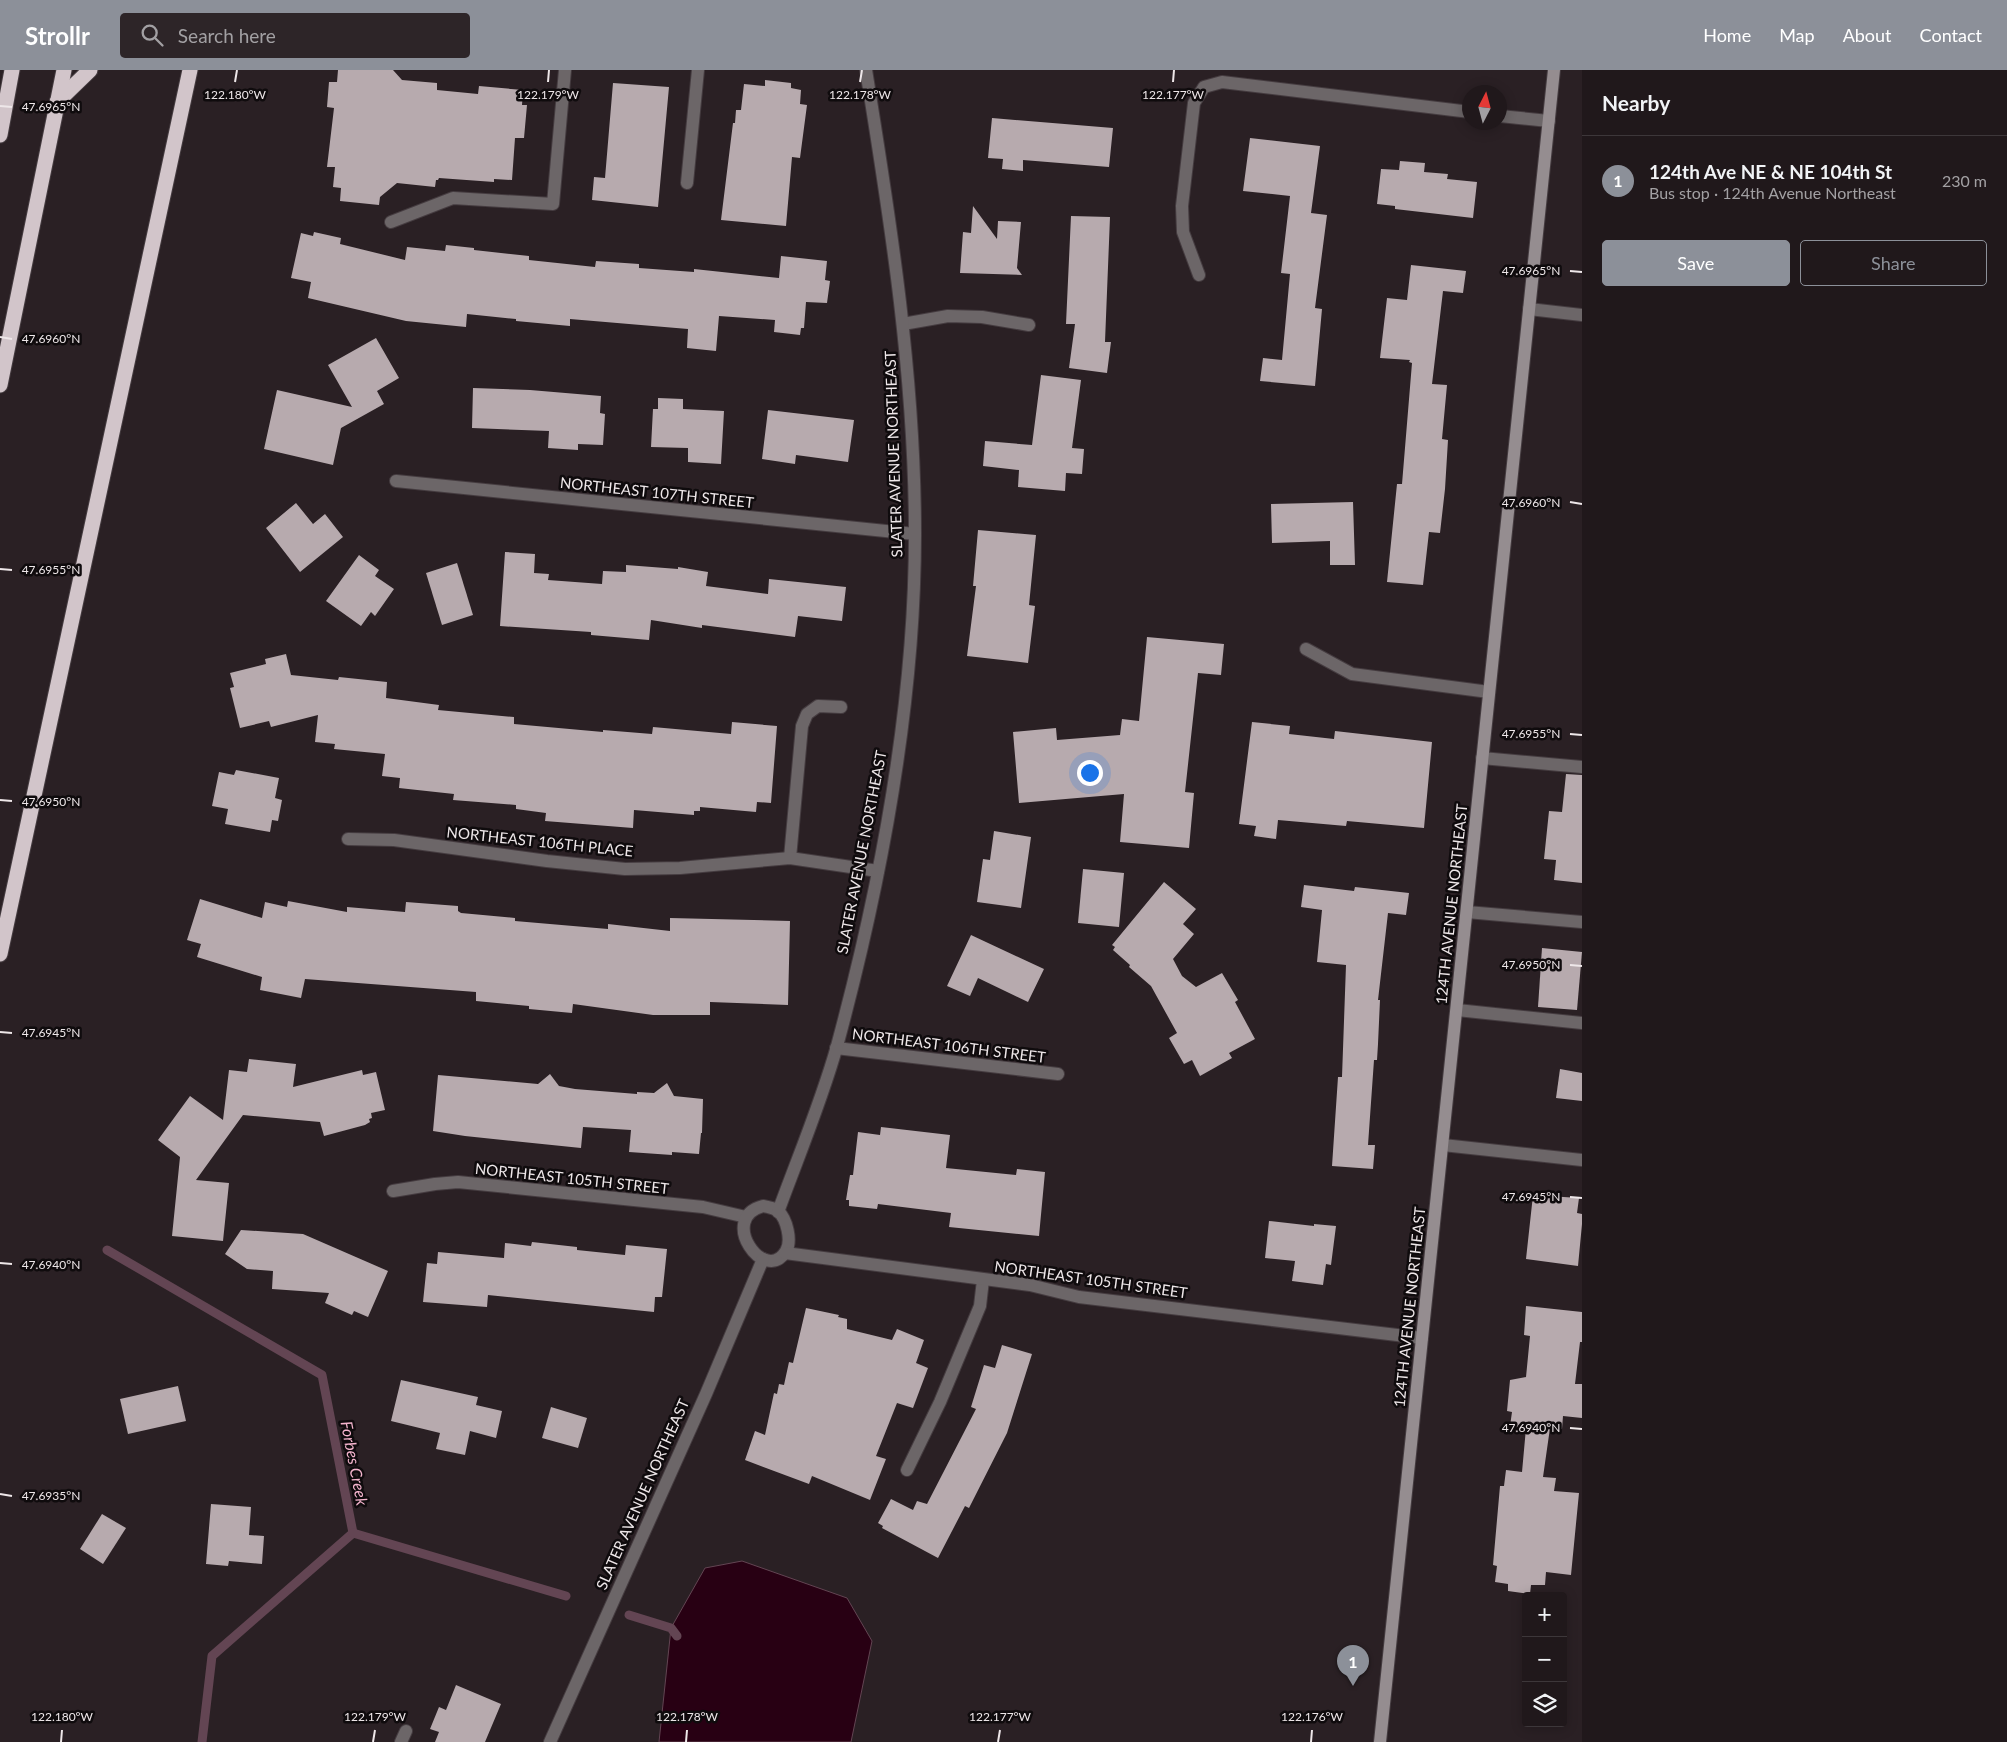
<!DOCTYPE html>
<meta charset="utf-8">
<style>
:root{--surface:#20181b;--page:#2d2528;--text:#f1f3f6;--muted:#a2a0a3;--line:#3d373a;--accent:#8c9099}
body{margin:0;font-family:Lato,sans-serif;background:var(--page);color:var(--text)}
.controls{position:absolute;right:15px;bottom:15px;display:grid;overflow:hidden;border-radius:5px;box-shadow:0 2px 12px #0003}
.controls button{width:45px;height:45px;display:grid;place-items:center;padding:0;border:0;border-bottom:1px solid var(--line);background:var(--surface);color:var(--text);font:25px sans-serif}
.compass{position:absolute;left:1462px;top:15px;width:45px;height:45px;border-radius:50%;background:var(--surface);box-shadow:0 2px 12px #0003;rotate:6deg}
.you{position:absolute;left:1089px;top:702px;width:18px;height:18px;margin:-12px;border:4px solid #fff;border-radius:50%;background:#1a73e8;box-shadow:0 0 0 8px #1a73e833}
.badge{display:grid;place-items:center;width:32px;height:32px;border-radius:50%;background:var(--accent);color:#fff;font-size:16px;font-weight:700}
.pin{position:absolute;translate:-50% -41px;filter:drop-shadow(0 1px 2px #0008)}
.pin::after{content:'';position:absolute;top:26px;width:18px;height:15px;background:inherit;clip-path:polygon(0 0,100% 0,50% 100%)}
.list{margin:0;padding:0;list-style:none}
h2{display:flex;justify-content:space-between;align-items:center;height:65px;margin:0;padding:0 20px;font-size:21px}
h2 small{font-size:16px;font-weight:400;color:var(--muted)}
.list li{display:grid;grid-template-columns:32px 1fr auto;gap:15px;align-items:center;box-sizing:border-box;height:90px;padding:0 20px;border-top:1px solid var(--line)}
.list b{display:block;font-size:19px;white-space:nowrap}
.list p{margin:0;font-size:16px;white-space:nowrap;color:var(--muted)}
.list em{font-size:16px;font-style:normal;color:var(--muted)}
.actions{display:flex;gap:10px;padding:15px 20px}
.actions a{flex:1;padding:11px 0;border:1px solid var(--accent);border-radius:5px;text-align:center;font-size:18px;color:var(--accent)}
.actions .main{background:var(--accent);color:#fff}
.icon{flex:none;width:28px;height:28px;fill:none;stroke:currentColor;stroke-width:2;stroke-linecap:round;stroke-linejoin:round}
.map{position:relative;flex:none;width:1582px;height:1672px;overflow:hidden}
header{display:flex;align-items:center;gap:30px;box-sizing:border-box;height:70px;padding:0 25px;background:var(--accent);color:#fff}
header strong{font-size:24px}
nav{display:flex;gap:28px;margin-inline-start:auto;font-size:18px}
.search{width:350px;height:45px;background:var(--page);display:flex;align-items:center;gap:12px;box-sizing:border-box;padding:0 18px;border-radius:5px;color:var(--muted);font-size:19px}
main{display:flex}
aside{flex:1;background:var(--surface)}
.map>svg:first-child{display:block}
.water{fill:#280013;stroke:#634553}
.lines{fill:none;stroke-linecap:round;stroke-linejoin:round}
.stream{stroke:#634553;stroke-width:9}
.building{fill:#b7aaae}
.lane-casing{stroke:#453c40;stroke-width:14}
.street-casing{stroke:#453c40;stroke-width:14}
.secondary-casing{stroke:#453c40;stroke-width:14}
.highway-casing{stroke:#453c40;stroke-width:17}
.lane{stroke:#6c6668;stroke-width:12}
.street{stroke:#6c6668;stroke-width:12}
.secondary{stroke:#958d90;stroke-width:12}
.highway{stroke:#d2c5ca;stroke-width:15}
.ticks{fill:none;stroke:#eee7e9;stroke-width:2}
.labels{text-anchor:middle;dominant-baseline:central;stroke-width:5;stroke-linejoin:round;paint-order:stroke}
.street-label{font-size:15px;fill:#eee7e9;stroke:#0f0b0d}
.water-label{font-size:16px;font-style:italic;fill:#f5b5ce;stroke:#0f0b0d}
.ticks-label{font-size:12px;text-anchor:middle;fill:#eee7e9;stroke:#0f0b0d;stroke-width:5;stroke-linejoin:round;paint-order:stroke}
</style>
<header>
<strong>Strollr</strong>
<div class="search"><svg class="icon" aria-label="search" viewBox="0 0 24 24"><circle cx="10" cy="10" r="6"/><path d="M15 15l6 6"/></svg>Search here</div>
<nav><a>Home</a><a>Map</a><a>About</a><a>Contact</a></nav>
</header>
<main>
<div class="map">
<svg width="1582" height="1672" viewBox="0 0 1582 1672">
<rect width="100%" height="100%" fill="#2a2024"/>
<path class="water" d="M 742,1491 L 847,1528 L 872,1571 L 851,1672 L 659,1672 L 671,1558 L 705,1498 Z"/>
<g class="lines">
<g class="stream">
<path d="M 107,1180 L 322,1305 L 353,1463 L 212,1586 L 202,1672"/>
<path d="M 353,1463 L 566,1526"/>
<path d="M 629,1545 L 671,1558 L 677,1566"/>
</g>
</g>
<g class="building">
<path d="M 338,0 L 393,0 L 402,10 L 437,13 L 437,20 L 478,24 L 479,16 L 523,20 L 522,35 L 527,35 L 524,68 L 515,68 L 512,110 L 494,109 L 494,112 L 439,108 L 438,110 L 436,110 L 435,117 L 397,113 L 380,127 L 379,135 L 340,131 L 341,118 L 333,117 L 335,97 L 327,97 L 334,38 L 327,37 L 329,12 L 337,12 Z"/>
<path d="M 765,10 L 791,13 L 791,18 L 801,20 L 800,34 L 807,35 L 800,88 L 792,87 L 786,156 L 721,150 L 733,53 L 735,53 L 736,40 L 741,40 L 744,14 L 765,16 Z"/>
<path d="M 613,13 L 669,17 L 658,137 L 592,130 L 594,107 L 605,108 Z"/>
<path d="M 992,48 L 1113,58 L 1109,97 L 1023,90 L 1023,101 L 1002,99 L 1003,89 L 988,88 Z"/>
<path d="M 1250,68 L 1320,76 L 1311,143 L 1327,145 L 1315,238 L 1322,239 L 1315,316 L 1260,311 L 1263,288 L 1282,290 L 1290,204 L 1281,203 L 1290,126 L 1243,121 Z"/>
<path d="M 1400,91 L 1425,93 L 1424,102 L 1448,104 L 1447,109 L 1477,112 L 1473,148 L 1395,139 L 1395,136 L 1377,134 L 1381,99 L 1399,100 Z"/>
<path d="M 973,136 L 997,169 L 998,151 L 1021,152 L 1017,198 L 1022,205 L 960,203 L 963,162 L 971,163 Z"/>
<path d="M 1071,146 L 1110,147 L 1105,272 L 1111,272 L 1107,303 L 1069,298 L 1075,254 L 1066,254 Z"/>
<path d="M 314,162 L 341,168 L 340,174 L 405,190 L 407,177 L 445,181 L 446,175 L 474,178 L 474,180 L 529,186 L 529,190 L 595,197 L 596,191 L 639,194 L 639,198 L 694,202 L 694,199 L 779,208 L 781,186 L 827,191 L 825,210 L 830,211 L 827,233 L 806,232 L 804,258 L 801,258 L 800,265 L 774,262 L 775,250 L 719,246 L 716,281 L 687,278 L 688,259 L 570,249 L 570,256 L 516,251 L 516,249 L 467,244 L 466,257 L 406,251 L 308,228 L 311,212 L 291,208 L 301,163 L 313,166 Z"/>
<path d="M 1411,195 L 1466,201 L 1463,223 L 1443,221 L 1432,314 L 1447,315 L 1442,369 L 1448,370 L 1445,419 L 1440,463 L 1429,462 L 1423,515 L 1387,512 L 1397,414 L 1402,414 L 1412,293 L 1409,292 L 1410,290 L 1380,288 L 1387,228 L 1407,230 Z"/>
<path d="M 376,268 L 399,308 L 377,321 L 384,334 L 341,358 L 333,395 L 264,379 L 277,320 L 352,337 L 328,295 Z"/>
<path d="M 1041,305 L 1081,310 L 1072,378 L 1084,379 L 1082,404 L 1066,403 L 1065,421 L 1018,417 L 1019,400 L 983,396 L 985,371 L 1032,375 Z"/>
<path d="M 473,318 L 530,320 L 601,326 L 600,343 L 605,344 L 603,375 L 578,374 L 578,380 L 548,378 L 549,361 L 472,358 Z"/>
<path d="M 658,328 L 683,329 L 683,339 L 724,341 L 721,394 L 688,392 L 688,378 L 651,377 L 653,339 L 658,339 Z"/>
<path d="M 768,340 L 854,350 L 848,392 L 796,385 L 795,394 L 762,389 Z"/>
<path d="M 1353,432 L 1355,495 L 1330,495 L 1330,471 L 1272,473 L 1271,434 Z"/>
<path d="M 296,433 L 313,454 L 325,444 L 343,467 L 300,502 L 266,458 Z"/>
<path d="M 978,460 L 1036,465 L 1029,535 L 1035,536 L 1028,593 L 967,586 L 976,516 L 973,516 Z"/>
<path d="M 505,482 L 535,484 L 534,503 L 549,504 L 548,510 L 602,514 L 603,501 L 626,502 L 626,495 L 678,499 L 678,497 L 708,502 L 706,516 L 768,524 L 769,509 L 846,517 L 842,551 L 798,546 L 795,567 L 702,555 L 702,558 L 651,550 L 649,570 L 591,565 L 591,562 L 500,556 Z"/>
<path d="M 359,485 L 379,500 L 375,506 L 394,519 L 375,546 L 371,542 L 361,556 L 326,531 Z"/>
<path d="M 457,493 L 473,545 L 442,555 L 426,503 Z"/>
<path d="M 1147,567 L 1224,574 L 1221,605 L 1198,603 L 1185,722 L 1194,723 L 1189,778 L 1120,772 L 1124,724 L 1019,733 L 1013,662 L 1056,658 L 1057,670 L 1120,665 L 1122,649 L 1139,651 Z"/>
<path d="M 286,584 L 291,605 L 338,610 L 339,607 L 387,612 L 386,628 L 439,635 L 438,640 L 514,647 L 514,654 L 603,662 L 603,660 L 652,664 L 653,657 L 731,664 L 732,652 L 777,656 L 771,733 L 757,732 L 756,742 L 700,737 L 700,741 L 694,741 L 694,745 L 634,740 L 633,758 L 545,751 L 546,743 L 516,739 L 516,735 L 453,730 L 454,724 L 399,718 L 400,708 L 382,706 L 385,684 L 334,679 L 335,674 L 315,672 L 318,645 L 271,657 L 269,651 L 240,658 L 230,618 L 234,617 L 230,603 L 266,594 L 265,589 Z"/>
<path d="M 1252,652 L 1290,656 L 1289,664 L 1334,669 L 1335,661 L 1432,672 L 1424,758 L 1347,751 L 1346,756 L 1278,750 L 1276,769 L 1254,766 L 1256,756 L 1239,754 Z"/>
<path d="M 236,700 L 279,708 L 275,728 L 282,730 L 278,751 L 272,750 L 270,762 L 225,754 L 228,739 L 212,736 L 219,702 L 234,705 Z"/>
<path d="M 1566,704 L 1582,705 L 1582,813 L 1554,810 L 1556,790 L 1544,789 L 1549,741 L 1562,742 Z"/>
<path d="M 994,761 L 1031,767 L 1021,838 L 977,832 L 983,789 L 990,790 Z"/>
<path d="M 1083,799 L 1124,803 L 1119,857 L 1078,853 Z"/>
<path d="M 1164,812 L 1196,839 L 1183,854 L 1194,864 L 1173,889 L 1182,906 L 1196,917 L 1222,903 L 1238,930 L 1235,932 L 1255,969 L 1229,983 L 1232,988 L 1200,1006 L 1192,990 L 1184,994 L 1169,968 L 1177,963 L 1151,916 L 1129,897 L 1130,895 L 1113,880 L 1115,877 L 1112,875 Z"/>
<path d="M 1304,815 L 1354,821 L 1355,817 L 1409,823 L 1406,845 L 1388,843 L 1378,930 L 1380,930 L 1378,974 L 1377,990 L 1374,990 L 1368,1075 L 1375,1075 L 1373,1099 L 1332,1096 L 1338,1007 L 1342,1007 L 1346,895 L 1317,892 L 1322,840 L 1301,837 Z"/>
<path d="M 200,829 L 262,848 L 265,832 L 287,837 L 288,831 L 347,842 L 347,837 L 405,842 L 406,832 L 458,836 L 458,841 L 461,843 L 515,848 L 515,851 L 608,859 L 608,854 L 670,861 L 670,848 L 790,851 L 788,935 L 710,932 L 710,945 L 653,945 L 573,934 L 572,943 L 529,939 L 529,936 L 476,931 L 476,922 L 305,909 L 301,928 L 260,920 L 262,907 L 197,887 L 201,874 L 187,870 Z"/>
<path d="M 971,865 L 1044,899 L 1028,932 L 978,908 L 970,926 L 947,916 Z"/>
<path d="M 1542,878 L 1582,882 L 1577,940 L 1538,937 Z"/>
<path d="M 249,989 L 296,994 L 293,1017 L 362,1000 L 363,1005 L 376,1002 L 385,1040 L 371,1043 L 372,1048 L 369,1049 L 370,1052 L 365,1055 L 324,1066 L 320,1052 L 243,1045 L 196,1110 L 229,1113 L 223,1171 L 172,1166 L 180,1087 L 158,1070 L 190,1026 L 223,1050 L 229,1000 L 247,1002 Z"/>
<path d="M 1560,999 L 1582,1003 L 1582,1031 L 1556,1028 Z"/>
<path d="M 550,1004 L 559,1016 L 575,1019 L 637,1024 L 637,1022 L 654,1023 L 667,1013 L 674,1026 L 703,1029 L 702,1063 L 701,1063 L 699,1084 L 672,1082 L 672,1085 L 629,1082 L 631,1060 L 583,1057 L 581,1078 L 465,1066 L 433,1061 L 438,1005 L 538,1014 Z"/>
<path d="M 881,1057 L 950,1065 L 946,1098 L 1016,1105 L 1017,1099 L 1045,1102 L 1039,1166 L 949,1157 L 951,1143 L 878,1134 L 877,1139 L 849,1136 L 849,1130 L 846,1130 L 850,1105 L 853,1105 L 858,1062 L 880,1065 Z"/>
<path d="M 1533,1125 L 1579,1128 L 1577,1143 L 1582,1144 L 1582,1154 L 1578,1196 L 1526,1189 Z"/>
<path d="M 1269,1151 L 1314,1156 L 1314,1154 L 1336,1156 L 1331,1195 L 1326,1194 L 1323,1215 L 1292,1211 L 1295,1191 L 1265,1188 Z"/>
<path d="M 241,1160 L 303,1164 L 388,1201 L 368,1247 L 354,1241 L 352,1245 L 325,1233 L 329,1223 L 272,1219 L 273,1201 L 247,1199 L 225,1184 Z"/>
<path d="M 532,1172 L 577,1177 L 577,1180 L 625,1185 L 626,1175 L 667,1179 L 662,1227 L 655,1227 L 654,1242 L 488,1225 L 487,1237 L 423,1232 L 427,1193 L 437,1194 L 438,1182 L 504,1188 L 505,1173 L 531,1176 Z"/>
<path d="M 1526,1236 L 1582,1242 L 1582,1272 L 1580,1272 L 1575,1314 L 1582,1314 L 1582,1348 L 1563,1346 L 1562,1359 L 1550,1358 L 1543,1407 L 1556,1408 L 1554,1421 L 1579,1423 L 1571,1505 L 1546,1502 L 1545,1515 L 1531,1515 L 1530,1524 L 1508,1521 L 1508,1514 L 1495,1512 L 1497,1496 L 1493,1495 L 1500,1416 L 1504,1416 L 1506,1400 L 1522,1402 L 1526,1358 L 1510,1356 L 1512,1342 L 1507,1341 L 1510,1310 L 1526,1307 L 1530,1266 L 1524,1265 Z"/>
<path d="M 806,1238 L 839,1245 L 838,1247 L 847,1249 L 847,1259 L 892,1270 L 897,1259 L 924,1270 L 916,1293 L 928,1298 L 913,1338 L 897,1333 L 876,1386 L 886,1389 L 870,1430 L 812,1406 L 809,1414 L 745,1390 L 755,1361 L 765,1365 L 774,1323 L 777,1324 L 779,1314 L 784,1315 L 789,1292 L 793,1293 Z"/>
<path d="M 1002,1275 L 1032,1284 L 1007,1363 L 969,1438 L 965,1436 L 938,1488 L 882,1458 L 883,1456 L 878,1453 L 891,1429 L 913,1440 L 917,1431 L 927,1434 L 976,1339 L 971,1337 L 984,1295 L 995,1298 Z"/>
<path d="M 401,1310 L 478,1327 L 476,1335 L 502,1341 L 496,1368 L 470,1361 L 465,1385 L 436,1379 L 440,1363 L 391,1351 Z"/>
<path d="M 178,1316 L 186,1351 L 128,1364 L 120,1329 Z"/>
<path d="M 551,1337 L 587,1348 L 578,1378 L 542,1368 Z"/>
<path d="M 211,1434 L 251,1437 L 249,1465 L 264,1466 L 262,1494 L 229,1491 L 228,1496 L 206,1494 Z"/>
<path d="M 102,1444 L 126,1458 L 103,1494 L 80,1479 Z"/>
<path d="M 456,1615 L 501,1634 L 485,1672 L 435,1672 L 439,1662 L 430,1659 L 439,1637 L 446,1640 Z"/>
</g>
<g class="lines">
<defs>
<g id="lane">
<path d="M 687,113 L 698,0"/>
<path d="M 903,254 L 948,246 L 982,247 L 1029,255"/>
<path d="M 1482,688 L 1582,697"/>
<path d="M 790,788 L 802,656 L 807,644 L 818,636 L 841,637"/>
<path d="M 1443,1075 L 1582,1090"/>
<path d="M 907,1400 L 940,1332 L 980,1236 L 983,1210"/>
<path d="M 401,1672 L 406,1661"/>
</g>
<g id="street">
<path d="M 1500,46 L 1549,51"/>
<path d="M 391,152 L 453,128 L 553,134 L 565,0"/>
<path d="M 1199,205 L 1183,162 L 1182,136 L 1194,33 L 1204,17 L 1222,12 L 1470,42"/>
<path d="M 1529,239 L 1582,245"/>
<path d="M 396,411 L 915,464"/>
<path d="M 1306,579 L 1352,604 L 1489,622"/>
<path d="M 348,769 L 394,770 L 547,791 L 625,799 L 680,798 L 790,788 L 878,801"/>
<path d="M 1467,842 L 1582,852"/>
<path d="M 1457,940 L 1582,953"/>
<path d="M 836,978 L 1058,1004"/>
<path d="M 393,1121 L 435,1114 L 458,1112 L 703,1137 L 746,1147"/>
<path d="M 763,1136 C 769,1137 774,1138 778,1141 C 787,1149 792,1171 786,1181 C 765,1216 717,1148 763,1136 Z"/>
<path d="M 778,1142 C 798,1087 821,1033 837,976 C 881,813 915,634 915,464 C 915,308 891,154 866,0"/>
<path d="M 785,1183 L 1030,1215 L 1079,1227 L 1422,1268"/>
<path d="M 550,1672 L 706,1324 L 763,1189"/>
</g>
<path id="secondary" d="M 1380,1672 L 1554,0"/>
<g id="highway">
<path d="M 57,32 L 90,0"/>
<path d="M 0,65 L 12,0"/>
<path d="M 0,315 L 64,0"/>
<path d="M 0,884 L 190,0"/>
</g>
</defs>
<use href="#lane" class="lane-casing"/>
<use href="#street" class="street-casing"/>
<use href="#secondary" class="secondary-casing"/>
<use href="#highway" class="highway-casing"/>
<use href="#lane" class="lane"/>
<use href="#street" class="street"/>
<use href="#secondary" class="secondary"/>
<use href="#highway" class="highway"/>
</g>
<path class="ticks" d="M 235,12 L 237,0M 548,12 L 549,0M 860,12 L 862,0M 1173,12 L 1174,0M 0,36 L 12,37M 1570,201 L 1582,202M 0,267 L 12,269M 1570,432 L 1582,434M 0,499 L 12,500M 1570,664 L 1582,665M 0,730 L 12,731M 1570,895 L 1582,896M 0,962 L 12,963M 1570,1127 L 1582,1128M 0,1193 L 12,1194M 1570,1358 L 1582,1359M 0,1424 L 12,1426M 61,1672 L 62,1660M 373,1672 L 375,1660M 686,1672 L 687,1660M 998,1672 L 1000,1660M 1311,1672 L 1312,1660"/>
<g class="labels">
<g class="street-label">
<text transform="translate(893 384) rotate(-92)">SLATER AVENUE NORTHEAST</text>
<text transform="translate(657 422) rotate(6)">NORTHEAST 107TH STREET</text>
<text transform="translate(540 771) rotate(6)">NORTHEAST 106TH PLACE</text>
<text transform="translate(861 782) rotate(-79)">SLATER AVENUE NORTHEAST</text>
<text transform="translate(1451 834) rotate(-84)">124TH AVENUE NORTHEAST</text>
<text transform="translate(949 975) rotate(7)">NORTHEAST 106TH STREET</text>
<text transform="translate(572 1108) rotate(6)">NORTHEAST 105TH STREET</text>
<text transform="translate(1091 1209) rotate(8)">NORTHEAST 105TH STREET</text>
<text transform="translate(1409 1237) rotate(-84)">124TH AVENUE NORTHEAST</text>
<text transform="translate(642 1424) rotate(-66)">SLATER AVENUE NORTHEAST</text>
</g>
<g class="water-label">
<text transform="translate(355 1393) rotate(79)">Forbes Creek</text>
</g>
</g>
<g class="ticks-label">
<text x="235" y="29">122.180°W</text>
<text x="548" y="29">122.179°W</text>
<text x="860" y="29">122.178°W</text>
<text x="1173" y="29">122.177°W</text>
<text x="51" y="41">47.6965°N</text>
<text x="1531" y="205">47.6965°N</text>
<text x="51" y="273">47.6960°N</text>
<text x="1531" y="437">47.6960°N</text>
<text x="51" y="504">47.6955°N</text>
<text x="1531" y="668">47.6955°N</text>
<text x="51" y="736">47.6950°N</text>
<text x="1531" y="899">47.6950°N</text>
<text x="51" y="967">47.6945°N</text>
<text x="1531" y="1131">47.6945°N</text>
<text x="51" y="1199">47.6940°N</text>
<text x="1531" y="1362">47.6940°N</text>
<text x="51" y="1430">47.6935°N</text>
<text x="62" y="1651">122.180°W</text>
<text x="375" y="1651">122.179°W</text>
<text x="687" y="1651">122.178°W</text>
<text x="1000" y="1651">122.177°W</text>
<text x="1312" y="1651">122.176°W</text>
</g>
</svg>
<div class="controls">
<button>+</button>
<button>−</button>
<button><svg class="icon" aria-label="layers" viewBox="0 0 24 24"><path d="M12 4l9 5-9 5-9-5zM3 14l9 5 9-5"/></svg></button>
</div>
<svg class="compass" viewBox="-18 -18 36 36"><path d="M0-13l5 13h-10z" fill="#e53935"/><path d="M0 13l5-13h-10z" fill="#a2a0a3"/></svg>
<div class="you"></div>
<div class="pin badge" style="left:1353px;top:1616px">1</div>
</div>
<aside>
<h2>Nearby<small></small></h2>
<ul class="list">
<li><span class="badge">1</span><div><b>124th Ave NE &amp; NE 104th St</b><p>Bus stop · 124th Avenue Northeast</p></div><em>230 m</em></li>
</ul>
<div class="actions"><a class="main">Save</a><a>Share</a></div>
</aside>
</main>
